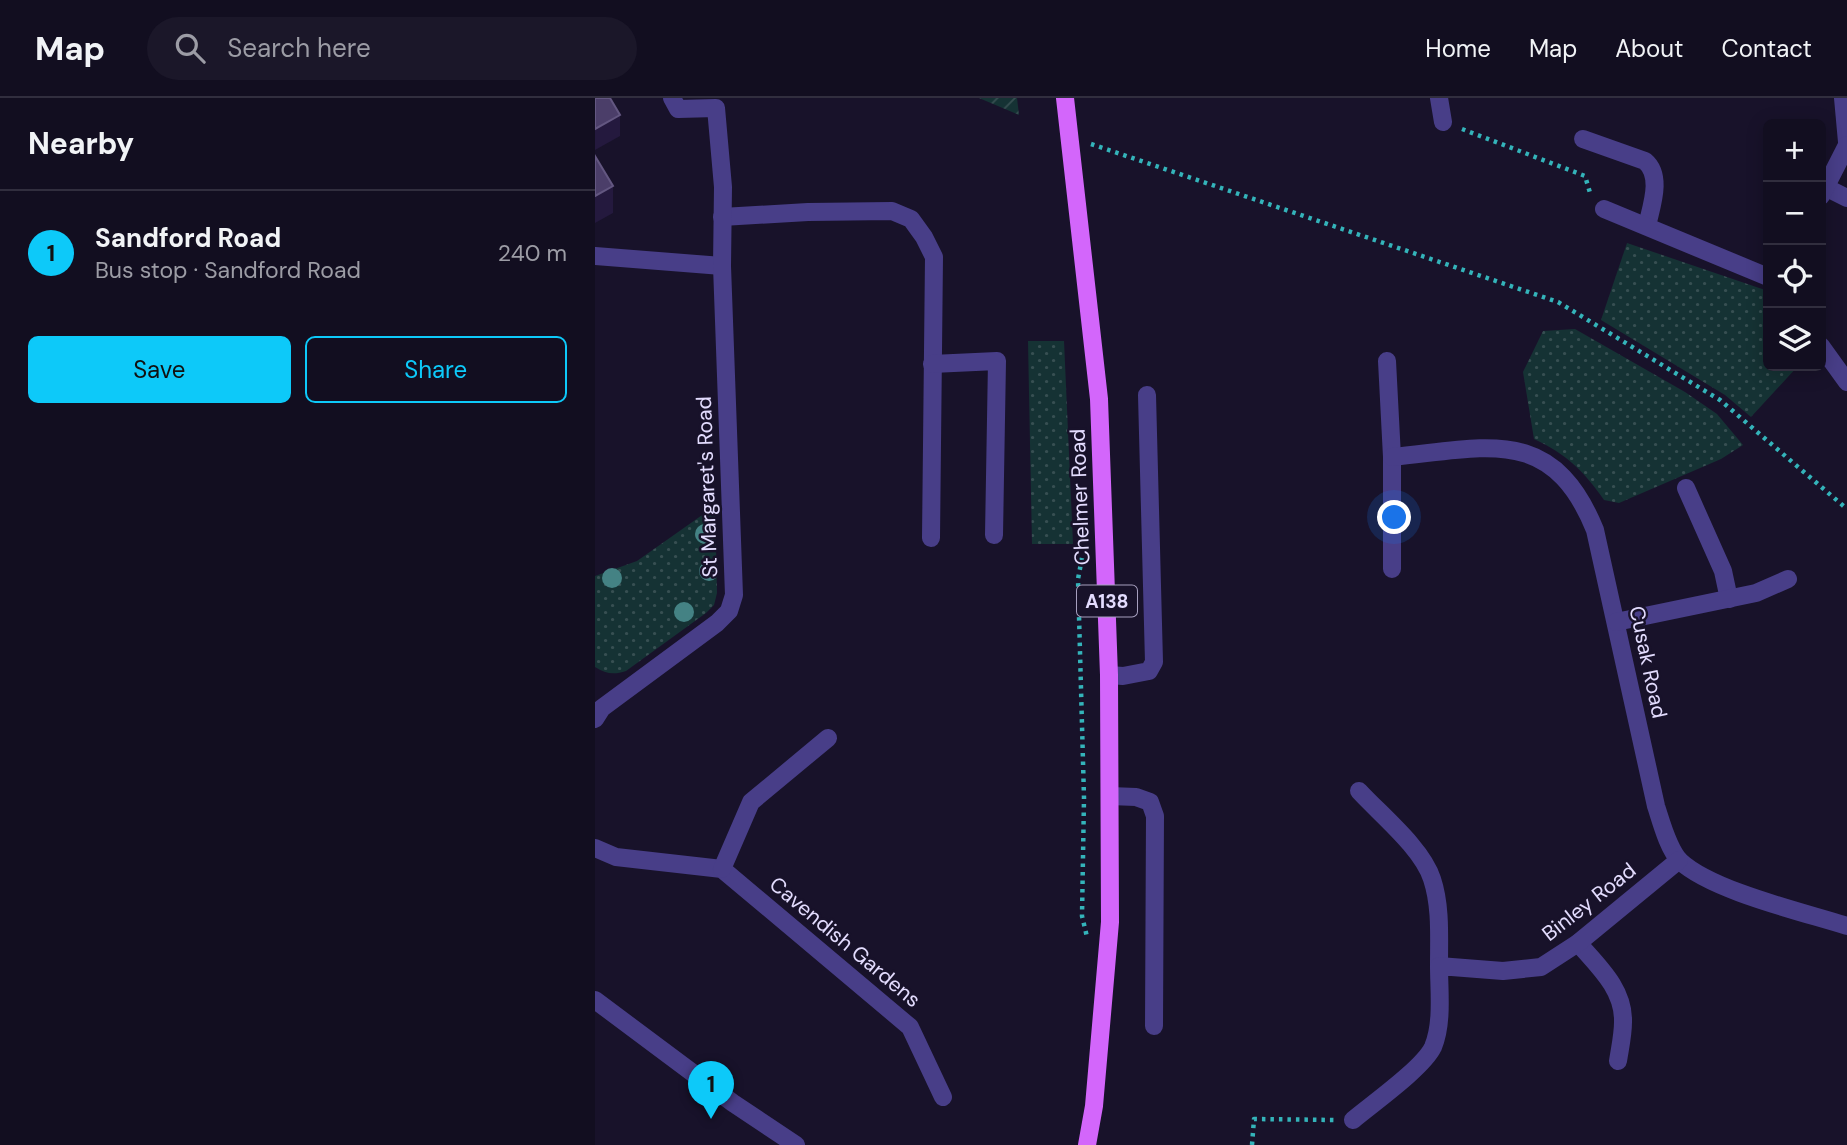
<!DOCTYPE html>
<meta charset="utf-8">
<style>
:root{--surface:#120e20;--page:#1b1729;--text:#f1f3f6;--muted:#9c9ca5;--line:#312e3e;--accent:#0dc9f9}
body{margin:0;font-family:"DM Sans",sans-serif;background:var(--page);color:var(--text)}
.controls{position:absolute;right:21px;top:21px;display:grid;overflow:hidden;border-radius:10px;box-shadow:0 4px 18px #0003}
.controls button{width:63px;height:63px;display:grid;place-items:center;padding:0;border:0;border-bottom:2px solid var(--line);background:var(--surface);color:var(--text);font:35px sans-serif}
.you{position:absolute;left:800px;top:420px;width:24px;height:24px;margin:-18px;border:5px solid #fff;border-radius:50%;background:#1a73e8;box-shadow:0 0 0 10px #1a73e833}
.badge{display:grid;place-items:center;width:46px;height:46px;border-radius:50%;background:var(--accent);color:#111;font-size:23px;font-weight:700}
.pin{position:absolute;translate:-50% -58px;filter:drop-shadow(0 2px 4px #0008)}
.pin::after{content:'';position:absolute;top:37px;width:24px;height:21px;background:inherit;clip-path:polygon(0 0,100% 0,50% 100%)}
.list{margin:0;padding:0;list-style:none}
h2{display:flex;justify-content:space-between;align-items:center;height:91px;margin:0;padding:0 28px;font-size:30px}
h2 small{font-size:23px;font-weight:400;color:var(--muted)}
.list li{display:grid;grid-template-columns:46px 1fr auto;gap:21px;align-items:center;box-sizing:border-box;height:126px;padding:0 28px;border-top:2px solid var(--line)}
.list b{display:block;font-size:26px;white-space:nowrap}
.list p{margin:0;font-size:23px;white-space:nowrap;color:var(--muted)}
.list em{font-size:23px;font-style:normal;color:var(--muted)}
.actions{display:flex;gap:14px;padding:21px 28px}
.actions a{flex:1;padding:16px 0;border:2px solid var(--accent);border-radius:10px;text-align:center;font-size:24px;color:var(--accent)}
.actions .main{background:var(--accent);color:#111}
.icon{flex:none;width:38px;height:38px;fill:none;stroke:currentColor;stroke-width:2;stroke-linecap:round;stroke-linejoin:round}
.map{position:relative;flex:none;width:1252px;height:1047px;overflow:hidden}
header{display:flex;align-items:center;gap:42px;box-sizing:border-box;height:98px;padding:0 35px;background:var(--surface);border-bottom:2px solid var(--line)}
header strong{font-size:33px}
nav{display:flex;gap:38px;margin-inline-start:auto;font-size:24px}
.search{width:490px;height:63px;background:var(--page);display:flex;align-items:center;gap:18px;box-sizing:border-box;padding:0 24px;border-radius:38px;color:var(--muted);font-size:26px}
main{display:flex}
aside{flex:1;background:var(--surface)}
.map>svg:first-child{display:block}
.grass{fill:url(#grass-dots)}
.garden{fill:url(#garden-furrows)}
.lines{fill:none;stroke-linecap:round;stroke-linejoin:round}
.path{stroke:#34b4ba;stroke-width:4.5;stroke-dasharray:3.5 5;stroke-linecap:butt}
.minor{stroke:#483e88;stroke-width:18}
.major{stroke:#d366fb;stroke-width:18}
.tree{fill:#448284}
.shaded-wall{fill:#24193e}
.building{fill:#4b3e69;stroke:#635781;stroke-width:2}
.labels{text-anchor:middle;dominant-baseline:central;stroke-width:5;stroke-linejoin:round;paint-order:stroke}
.shield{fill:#18122a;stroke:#a69fbe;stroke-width:2}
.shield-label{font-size:19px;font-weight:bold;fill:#e3dcfe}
.street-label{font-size:21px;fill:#e3dcfe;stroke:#18122a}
</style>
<header>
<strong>Map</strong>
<div class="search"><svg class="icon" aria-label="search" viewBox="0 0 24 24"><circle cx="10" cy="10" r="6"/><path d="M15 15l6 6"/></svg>Search here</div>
<nav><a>Home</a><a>Map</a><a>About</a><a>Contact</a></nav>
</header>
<main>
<aside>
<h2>Nearby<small></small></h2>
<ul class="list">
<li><span class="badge">1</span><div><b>Sandford Road</b><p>Bus stop · Sandford Road</p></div><em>240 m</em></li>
</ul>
<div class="actions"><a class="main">Save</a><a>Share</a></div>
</aside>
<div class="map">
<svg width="1252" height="1047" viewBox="0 0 1252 1047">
<defs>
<pattern id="grass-dots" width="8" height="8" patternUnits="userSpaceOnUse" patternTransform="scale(1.75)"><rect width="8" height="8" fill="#153234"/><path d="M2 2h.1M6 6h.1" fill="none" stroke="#374f52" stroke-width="1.8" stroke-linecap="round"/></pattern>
<pattern id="garden-furrows" width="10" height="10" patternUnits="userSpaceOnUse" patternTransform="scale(1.75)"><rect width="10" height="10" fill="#153234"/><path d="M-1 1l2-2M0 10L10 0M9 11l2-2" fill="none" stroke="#374f52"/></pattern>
</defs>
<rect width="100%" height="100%" fill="#18122a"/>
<g class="grass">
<path d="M 1032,145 L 1173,193 L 1173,268 L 1203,268 L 1156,319 L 1130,297 L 1006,222 Z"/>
<path d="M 980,231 L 1090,294 L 1122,316 L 1148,347 L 1126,361 L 1024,405 L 1009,402 C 990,374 970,355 939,341 L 928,274 L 948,233 Z"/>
<path d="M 433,243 L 469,243 L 478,446 L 437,446 Z"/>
<path d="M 120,408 L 122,495 L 119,507 L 111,515 L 31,573 C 19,577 11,576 0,569 L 0,478 L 42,463 Z"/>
</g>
<path class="garden" d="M 384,0 L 422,0 L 424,17 Z"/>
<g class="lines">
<g class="path">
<path d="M 867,31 L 990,78 L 996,98"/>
<path d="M 496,46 L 963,204 L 1125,302 L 1252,411"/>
<path d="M 487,460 L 483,481 L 489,700 L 487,818 L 492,839"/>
<path d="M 657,1047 L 659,1021 L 740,1022"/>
</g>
<g class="minor">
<path d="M 844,0 L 848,24"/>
<path d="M 1248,0 L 1252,44"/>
<path d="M 988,41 L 1050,63 C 1068,78 1056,109 1052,128"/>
<path d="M 1230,89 L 1252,100"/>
<path d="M 1226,98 L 1252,47"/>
<path d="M 1009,111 L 1173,179"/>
<path d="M 127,119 L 213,114 L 297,113 L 316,121 L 329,139 L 339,159 L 336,440"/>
<path d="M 0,158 L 127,168"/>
<path d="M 1226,248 L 1252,284"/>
<path d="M 792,263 L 797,359 L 797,471"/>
<path d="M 337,266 L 402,263 L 399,437"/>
<path d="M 797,359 C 891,350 957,326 1000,432 L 1061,708 C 1066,723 1073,751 1085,763 C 1117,793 1208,814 1252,828"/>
<path d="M 1091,390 L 1128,473 L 1134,501"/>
<path d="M 1021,524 L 1161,495 L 1193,481"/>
<path d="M 514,577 L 528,578 L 554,573 L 559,564 L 552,297"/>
<path d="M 0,621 L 7,610 L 122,525 L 134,513 L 139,497 L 127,168 L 128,89 L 121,10 L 83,11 L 77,0"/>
<path d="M 764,693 C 786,717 827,750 837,781 C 846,808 844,839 844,868"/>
<path d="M 515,698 L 541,699 L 555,704 L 560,718 L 559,928"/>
<path d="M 0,750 L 21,759 L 127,771 L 315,929 L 348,999"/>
<path d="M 127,771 L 156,704 L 233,640"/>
<path d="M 983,845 C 1003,868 1029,891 1028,924 C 1028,937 1025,950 1023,963"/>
<path d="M 0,902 L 138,1005 L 201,1047"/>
<path d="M 758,1022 C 777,1006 828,970 838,949 C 848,925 844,893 844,868 L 908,873 L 946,869 L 983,845 L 1084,762"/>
</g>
<path class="major" d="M 470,0 L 504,301 L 514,577 L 515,824 L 499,1008 L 492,1047"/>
</g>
<g class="tree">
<circle cx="110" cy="436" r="10"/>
<circle cx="114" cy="473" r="10"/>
<circle cx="17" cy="480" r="10"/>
<circle cx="89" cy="514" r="10"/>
</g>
<g class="shaded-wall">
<path d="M 25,17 L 25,38 L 0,52 L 0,31 Z"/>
<path d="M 18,88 L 18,115 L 0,125 L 0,98 Z"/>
</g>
<g class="building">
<path d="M 0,0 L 15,0 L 25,17 L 0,31 Z"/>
<path d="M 0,58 L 18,88 L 0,98 Z"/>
</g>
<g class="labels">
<rect class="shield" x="482" y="487.5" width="60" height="31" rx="5"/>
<g class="shield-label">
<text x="512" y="503">A138</text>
</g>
<g class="street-label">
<text transform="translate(112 389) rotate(-92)">St Margaret's Road</text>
<text transform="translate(485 399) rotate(-92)">Chelmer Road</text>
<text transform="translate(1053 564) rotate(78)">Cusak Road</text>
<text transform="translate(994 804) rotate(-38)">Binley Road</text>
<text transform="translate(250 844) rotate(40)">Cavendish Gardens</text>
</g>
</g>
</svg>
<div class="controls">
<button>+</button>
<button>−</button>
<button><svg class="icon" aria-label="locate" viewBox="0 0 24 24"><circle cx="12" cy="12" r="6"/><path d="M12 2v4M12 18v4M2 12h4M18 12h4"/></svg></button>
<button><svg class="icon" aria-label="layers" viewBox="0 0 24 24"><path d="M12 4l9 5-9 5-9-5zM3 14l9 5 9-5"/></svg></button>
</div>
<div class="you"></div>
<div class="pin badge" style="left:116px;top:1021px">1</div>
</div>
</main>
